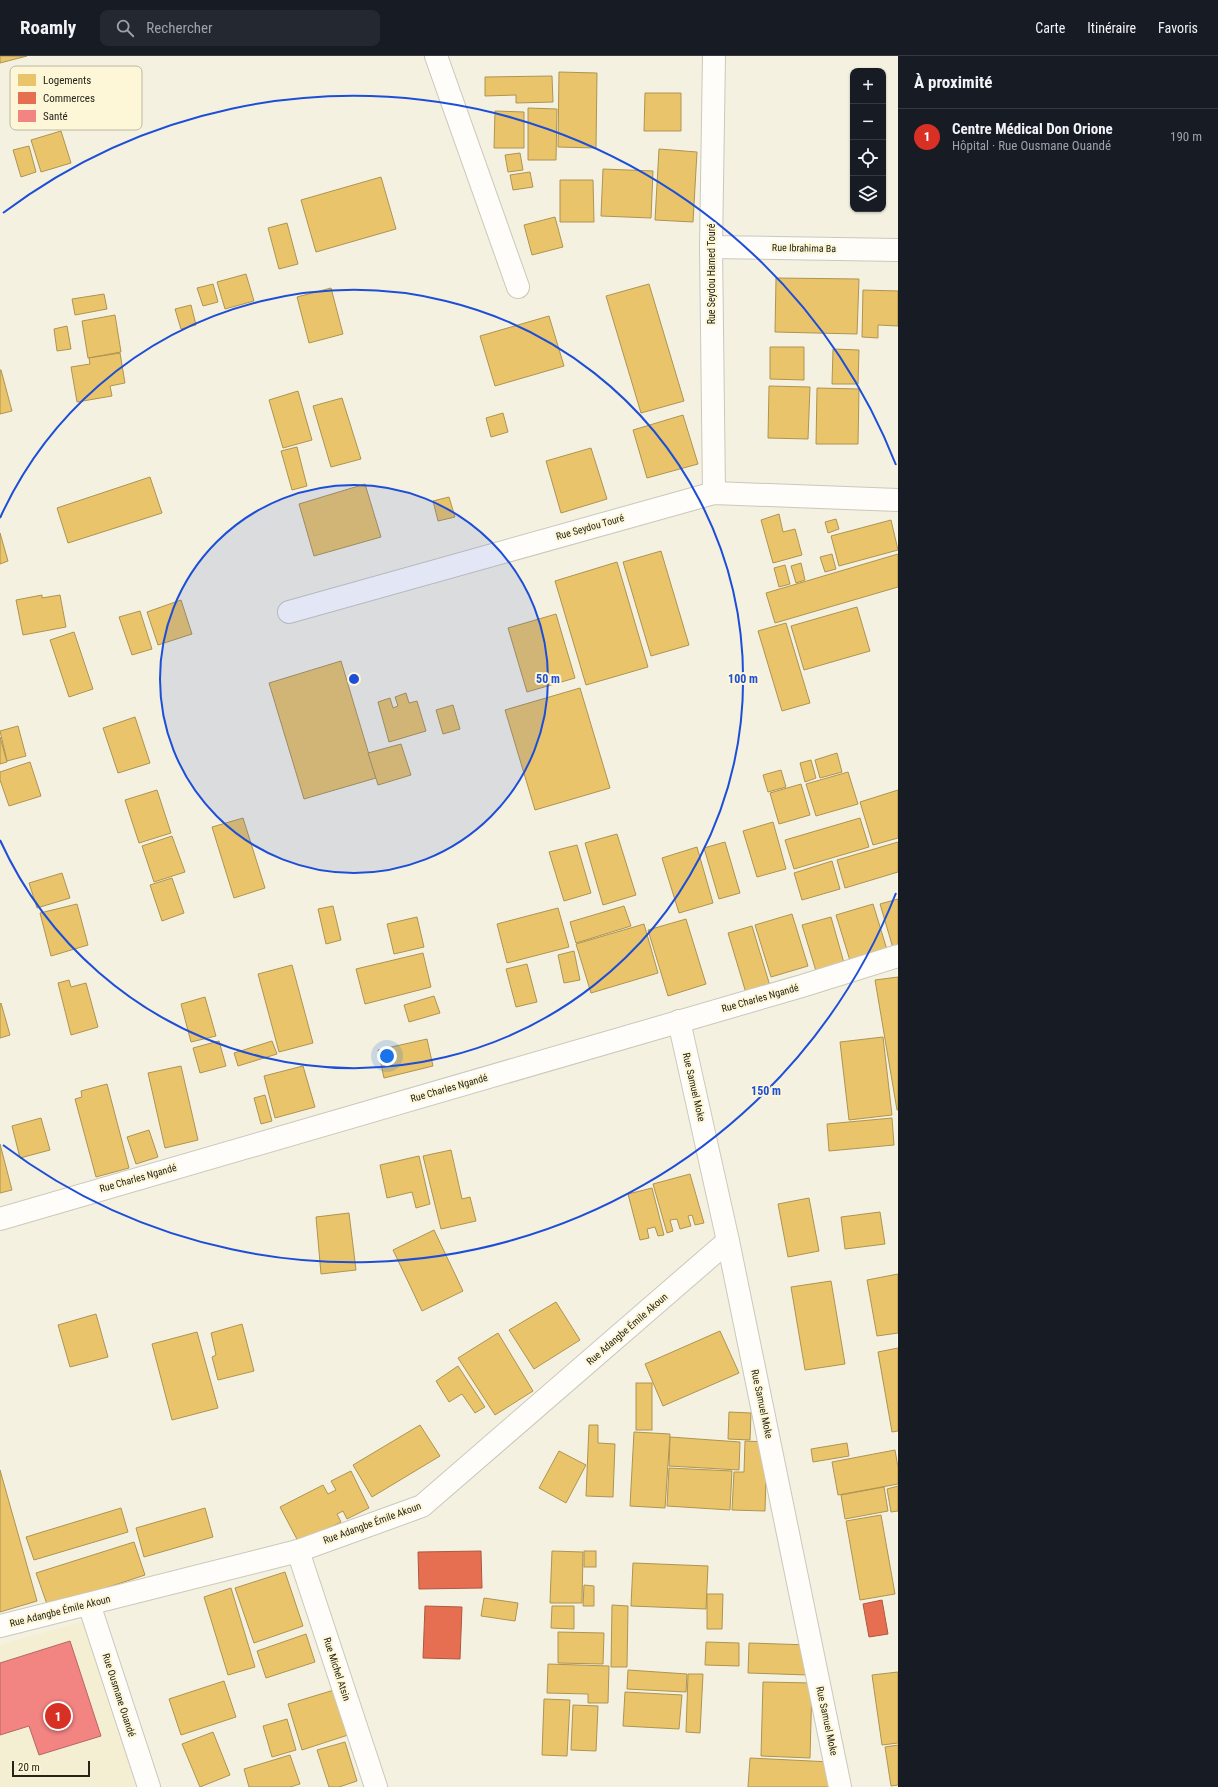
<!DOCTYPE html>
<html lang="fr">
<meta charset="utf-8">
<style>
:root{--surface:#171b24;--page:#242831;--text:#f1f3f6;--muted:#9ea1a6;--line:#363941;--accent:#d93025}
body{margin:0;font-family:"Roboto Condensed",sans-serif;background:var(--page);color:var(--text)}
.controls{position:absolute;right:12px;top:12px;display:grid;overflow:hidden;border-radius:8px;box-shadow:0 1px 3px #0004}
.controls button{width:36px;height:36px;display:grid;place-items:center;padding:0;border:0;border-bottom:1px solid var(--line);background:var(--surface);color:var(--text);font:20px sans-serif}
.scale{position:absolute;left:12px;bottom:10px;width:78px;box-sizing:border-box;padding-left:4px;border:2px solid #262419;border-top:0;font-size:11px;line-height:14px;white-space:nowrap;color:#262419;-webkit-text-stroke:3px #fdf7d8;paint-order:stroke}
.you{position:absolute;left:387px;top:1000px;width:14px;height:14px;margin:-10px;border:3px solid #fff;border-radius:50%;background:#1a73e8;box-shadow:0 0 0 6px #1a73e833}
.badge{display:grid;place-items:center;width:26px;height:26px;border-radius:50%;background:var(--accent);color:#fff;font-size:13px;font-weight:700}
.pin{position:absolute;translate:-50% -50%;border:2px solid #fff;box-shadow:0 1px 4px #0006}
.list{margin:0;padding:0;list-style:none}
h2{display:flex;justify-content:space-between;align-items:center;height:52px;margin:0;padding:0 16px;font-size:17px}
h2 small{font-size:13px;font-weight:400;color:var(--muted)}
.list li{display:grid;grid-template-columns:26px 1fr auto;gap:12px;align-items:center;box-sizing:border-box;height:56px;padding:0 16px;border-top:1px solid var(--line)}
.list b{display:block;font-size:15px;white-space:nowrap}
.list p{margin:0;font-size:13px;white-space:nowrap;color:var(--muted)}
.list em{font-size:13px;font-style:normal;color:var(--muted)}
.icon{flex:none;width:22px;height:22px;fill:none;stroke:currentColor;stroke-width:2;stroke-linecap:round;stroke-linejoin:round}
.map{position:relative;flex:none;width:898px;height:1731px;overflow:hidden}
header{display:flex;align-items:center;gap:24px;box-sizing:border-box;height:56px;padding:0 20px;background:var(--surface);border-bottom:1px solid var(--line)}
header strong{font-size:19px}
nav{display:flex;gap:22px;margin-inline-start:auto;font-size:14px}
.search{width:280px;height:36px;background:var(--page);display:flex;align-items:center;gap:10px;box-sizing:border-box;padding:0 14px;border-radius:8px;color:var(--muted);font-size:15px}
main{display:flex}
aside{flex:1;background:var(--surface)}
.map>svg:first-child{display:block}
.built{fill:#f4eed2}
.homes{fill:#e9c46a;stroke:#ae9452}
.shops{fill:#e76f51;stroke:#ad5840}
.health{fill:#f28482;stroke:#b56762}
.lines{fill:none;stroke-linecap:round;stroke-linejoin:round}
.minor-casing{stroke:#cbc8ba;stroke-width:24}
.minor{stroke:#fefdfa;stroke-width:22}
.ring{fill:none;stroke:#1d4ed8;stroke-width:2}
.labels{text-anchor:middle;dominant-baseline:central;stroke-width:4;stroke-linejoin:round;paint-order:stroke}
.street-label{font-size:10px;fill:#262419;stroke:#fdf7d8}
.key{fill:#fdf7d8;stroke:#bcb89f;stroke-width:1}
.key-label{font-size:11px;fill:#262419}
.centre{fill:#1d4ed8;stroke:#fdf7d8;stroke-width:2}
.ring-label{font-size:12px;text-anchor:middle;font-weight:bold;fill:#1d4ed8;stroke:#fdf7d8;stroke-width:4;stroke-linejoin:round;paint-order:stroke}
</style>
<header>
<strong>Roamly</strong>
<div class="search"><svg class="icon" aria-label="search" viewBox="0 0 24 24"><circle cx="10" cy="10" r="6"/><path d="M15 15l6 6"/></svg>Rechercher</div>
<nav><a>Carte</a><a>Itinéraire</a><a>Favoris</a></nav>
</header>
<main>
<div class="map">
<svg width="898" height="1731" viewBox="0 0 898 1731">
<rect width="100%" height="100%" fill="#f5f1e0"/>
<path class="built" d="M 88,1564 L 135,1731 L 0,1731 L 0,1589 Z"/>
<g class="homes">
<path d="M 0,0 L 27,0 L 0,7 Z"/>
<path d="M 559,16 L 597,17 L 596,92 L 558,91 Z"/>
<path d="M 552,20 L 553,46 L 516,47 L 516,39 L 485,40 L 485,21 Z"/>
<path d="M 645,37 L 681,37 L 681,75 L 644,75 Z"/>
<path d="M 528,52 L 557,53 L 556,104 L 528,104 Z"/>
<path d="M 495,55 L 524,56 L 524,92 L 494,92 Z"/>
<path d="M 61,75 L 71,107 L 41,116 L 31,84 Z"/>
<path d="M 29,90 L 36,116 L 21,121 L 13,94 Z"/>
<path d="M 659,93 L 697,96 L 693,166 L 655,164 Z"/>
<path d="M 520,97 L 523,114 L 508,116 L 505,99 Z"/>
<path d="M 603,113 L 653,115 L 651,162 L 601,160 Z"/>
<path d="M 530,116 L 533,131 L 513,134 L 510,119 Z"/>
<path d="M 381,121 L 396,173 L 316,196 L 301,144 Z"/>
<path d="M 560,124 L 593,124 L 594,166 L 560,166 Z"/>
<path d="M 555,161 L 563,191 L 532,199 L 524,169 Z"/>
<path d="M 287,167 L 298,208 L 279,213 L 268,172 Z"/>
<path d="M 246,218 L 254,245 L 225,253 L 217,226 Z"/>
<path d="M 776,222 L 859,223 L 857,278 L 775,276 Z"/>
<path d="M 213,228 L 218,246 L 203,250 L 197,232 Z"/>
<path d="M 649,228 L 684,345 L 641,357 L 606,240 Z"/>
<path d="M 331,232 L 343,278 L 309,287 L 297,241 Z"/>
<path d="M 863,234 L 898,235 L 898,270 L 878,269 L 878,282 L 862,281 Z"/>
<path d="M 104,238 L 107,253 L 75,259 L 72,243 Z"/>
<path d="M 191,249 L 196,269 L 181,273 L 175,253 Z"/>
<path d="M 115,259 L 121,296 L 88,302 L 82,265 Z"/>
<path d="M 549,260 L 564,310 L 495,330 L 480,280 Z"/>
<path d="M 67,270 L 71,293 L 57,295 L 54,273 Z"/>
<path d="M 770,291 L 804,291 L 804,324 L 770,323 Z"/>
<path d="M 833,293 L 859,294 L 858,328 L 832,328 Z"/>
<path d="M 120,297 L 125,327 L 110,330 L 112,340 L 77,346 L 71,311 L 90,308 L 89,302 Z"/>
<path d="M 0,314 L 1,314 L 12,355 L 0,358 Z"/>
<path d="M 769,330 L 810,331 L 808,383 L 768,382 Z"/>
<path d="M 817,332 L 859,333 L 858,388 L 816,388 Z"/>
<path d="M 298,335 L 312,384 L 283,392 L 269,344 Z"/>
<path d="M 342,342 L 361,403 L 331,411 L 313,350 Z"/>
<path d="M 503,357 L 508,376 L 491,381 L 486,362 Z"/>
<path d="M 683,359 L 698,408 L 647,422 L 633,374 Z"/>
<path d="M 297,391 L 307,430 L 292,434 L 281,395 Z"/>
<path d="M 591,392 L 607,443 L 561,457 L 546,405 Z"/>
<path d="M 150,421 L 162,457 L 68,487 L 57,452 Z"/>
<path d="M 365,428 L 381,481 L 314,500 L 299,448 Z"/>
<path d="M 449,441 L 455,461 L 438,465 L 433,445 Z"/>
<path d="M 779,458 L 783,476 L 795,473 L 802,499 L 773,507 L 761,464 Z"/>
<path d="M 836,463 L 839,473 L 828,477 L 825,466 Z"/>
<path d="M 891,464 L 898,494 L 839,510 L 831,480 Z"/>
<path d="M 0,477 L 8,505 L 0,508 Z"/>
<path d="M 661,495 L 689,589 L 651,600 L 623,506 Z"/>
<path d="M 832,498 L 836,513 L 825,516 L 820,501 Z"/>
<path d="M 898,498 L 898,531 L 775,567 L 766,537 Z"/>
<path d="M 617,506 L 648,611 L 586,629 L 555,525 Z"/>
<path d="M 801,507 L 805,524 L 796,527 L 791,510 Z"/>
<path d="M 785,509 L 790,528 L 779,531 L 774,512 Z"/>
<path d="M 42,539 L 42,542 L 60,539 L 66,571 L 23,579 L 16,544 Z"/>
<path d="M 181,544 L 192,578 L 158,589 L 147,556 Z"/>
<path d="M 857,551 L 870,595 L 804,614 L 791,570 Z"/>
<path d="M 140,555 L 152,593 L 132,599 L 119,561 Z"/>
<path d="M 556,558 L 575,622 L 527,636 L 508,572 Z"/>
<path d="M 786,567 L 810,647 L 782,655 L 758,575 Z"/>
<path d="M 74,576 L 93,633 L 69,641 L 50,584 Z"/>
<path d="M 341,605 L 376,722 L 304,743 L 269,627 Z"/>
<path d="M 580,632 L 610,732 L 535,754 L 505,654 Z"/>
<path d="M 406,637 L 409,647 L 417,645 L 426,675 L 389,686 L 378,646 L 390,642 L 393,652 L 398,650 L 395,641 Z"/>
<path d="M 453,649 L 460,673 L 443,678 L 436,654 Z"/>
<path d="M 135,661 L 150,707 L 118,717 L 103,672 Z"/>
<path d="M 18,670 L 26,700 L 7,705 L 0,675 Z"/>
<path d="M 0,681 L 7,706 L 0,708 Z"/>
<path d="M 401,688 L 411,719 L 378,729 L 368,697 Z"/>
<path d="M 837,697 L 842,716 L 820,722 L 815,704 Z"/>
<path d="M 811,704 L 816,722 L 805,726 L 800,707 Z"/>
<path d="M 30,706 L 41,740 L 9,750 L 0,724 L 0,716 Z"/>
<path d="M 781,714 L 786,731 L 768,736 L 763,719 Z"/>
<path d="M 848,716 L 858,748 L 816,760 L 806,728 Z"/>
<path d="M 801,728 L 810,759 L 779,768 L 770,737 Z"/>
<path d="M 157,734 L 171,777 L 139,787 L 125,744 Z"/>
<path d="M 898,734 L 898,782 L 873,789 L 860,746 Z"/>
<path d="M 243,762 L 265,832 L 234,842 L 212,771 Z"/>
<path d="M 860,762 L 869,791 L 794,813 L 785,784 Z"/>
<path d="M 773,766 L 786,813 L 757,821 L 743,775 Z"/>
<path d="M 617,778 L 636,839 L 603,849 L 585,787 Z"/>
<path d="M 172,780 L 185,816 L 154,826 L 142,790 Z"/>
<path d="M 725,786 L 740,837 L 719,843 L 704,792 Z"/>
<path d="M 898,786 L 898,816 L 845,832 L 837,804 Z"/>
<path d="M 577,789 L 591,837 L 564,845 L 549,796 Z"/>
<path d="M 697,791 L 713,847 L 679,857 L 662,802 Z"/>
<path d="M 832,805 L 840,833 L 802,844 L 794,817 Z"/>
<path d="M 62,817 L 70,842 L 37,852 L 29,827 Z"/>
<path d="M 172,822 L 184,857 L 162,865 L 150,829 Z"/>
<path d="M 898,843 L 898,890 L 893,892 L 880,848 Z"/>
<path d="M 77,848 L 88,889 L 51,900 L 40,857 Z"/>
<path d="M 873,848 L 888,897 L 851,908 L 836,859 Z"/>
<path d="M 333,850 L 341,884 L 326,888 L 318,853 Z"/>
<path d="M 624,850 L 631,870 L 576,887 L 570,866 Z"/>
<path d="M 558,852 L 569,891 L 507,907 L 497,868 Z"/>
<path d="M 792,858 L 808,910 L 771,921 L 755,869 Z"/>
<path d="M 417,861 L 424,891 L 394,898 L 387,868 Z"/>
<path d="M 831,861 L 844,907 L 816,915 L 802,869 Z"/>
<path d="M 686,863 L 706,928 L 668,940 L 648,874 Z"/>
<path d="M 644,868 L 658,917 L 591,937 L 576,888 Z"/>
<path d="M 752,870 L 770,930 L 746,937 L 728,877 Z"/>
<path d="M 574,895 L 580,924 L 564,927 L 558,899 Z"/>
<path d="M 423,897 L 431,931 L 365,948 L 356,913 Z"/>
<path d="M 527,908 L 537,946 L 516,951 L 506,913 Z"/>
<path d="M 292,909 L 313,987 L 279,996 L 258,918 Z"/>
<path d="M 898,921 L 898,1054 L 897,1054 L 875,924 Z"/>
<path d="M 69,924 L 71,931 L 86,927 L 98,971 L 71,979 L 58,927 Z"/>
<path d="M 434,940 L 440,957 L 409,966 L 404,949 Z"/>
<path d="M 205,941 L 216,980 L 191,986 L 181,948 Z"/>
<path d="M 1,947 L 10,979 L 0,982 L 0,948 Z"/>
<path d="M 883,981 L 892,1059 L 849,1064 L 840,986 Z"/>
<path d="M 427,983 L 433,1010 L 384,1022 L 378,994 Z"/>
<path d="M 219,985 L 226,1010 L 200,1017 L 193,992 Z"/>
<path d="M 272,985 L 277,998 L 238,1010 L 234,997 Z"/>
<path d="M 181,1010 L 198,1084 L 165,1092 L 148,1017 Z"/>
<path d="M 303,1010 L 315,1051 L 275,1062 L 264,1020 Z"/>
<path d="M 107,1028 L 129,1112 L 96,1121 L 75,1043 L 82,1041 L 81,1035 Z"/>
<path d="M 265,1039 L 272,1065 L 261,1068 L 254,1042 Z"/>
<path d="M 41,1062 L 50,1094 L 20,1102 L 12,1070 Z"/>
<path d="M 892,1062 L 894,1089 L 829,1095 L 827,1068 Z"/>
<path d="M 149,1074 L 158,1101 L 136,1108 L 127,1081 Z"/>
<path d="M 0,1088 L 12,1134 L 0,1137 Z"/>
<path d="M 451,1094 L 462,1143 L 470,1141 L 476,1165 L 441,1173 L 423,1100 Z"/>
<path d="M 419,1100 L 430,1148 L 416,1152 L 412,1136 L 387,1142 L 380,1109 Z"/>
<path d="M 690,1118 L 704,1167 L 695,1169 L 692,1159 L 688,1160 L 691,1170 L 680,1173 L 677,1163 L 670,1164 L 673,1175 L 667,1177 L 653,1128 Z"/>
<path d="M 652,1132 L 664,1179 L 658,1180 L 655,1171 L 647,1173 L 649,1182 L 640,1184 L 628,1138 Z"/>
<path d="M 809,1142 L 819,1195 L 788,1201 L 778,1148 Z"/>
<path d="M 880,1156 L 885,1188 L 845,1193 L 841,1161 Z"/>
<path d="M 349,1157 L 356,1214 L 321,1218 L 316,1161 Z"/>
<path d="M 434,1174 L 463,1235 L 422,1255 L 393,1194 Z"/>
<path d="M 898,1218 L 898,1277 L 877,1280 L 867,1224 Z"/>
<path d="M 831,1225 L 845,1308 L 805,1314 L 791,1231 Z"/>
<path d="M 556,1246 L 580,1284 L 534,1313 L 509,1274 Z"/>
<path d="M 96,1258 L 108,1301 L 70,1311 L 58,1269 Z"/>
<path d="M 242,1268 L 254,1315 L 218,1324 L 212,1301 L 216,1299 L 211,1277 Z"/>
<path d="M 720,1275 L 739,1317 L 663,1350 L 645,1308 Z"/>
<path d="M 197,1276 L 218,1352 L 172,1364 L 152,1288 Z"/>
<path d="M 498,1277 L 533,1335 L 495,1359 L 458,1302 Z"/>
<path d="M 898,1292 L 898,1375 L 892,1376 L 878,1296 Z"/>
<path d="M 458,1310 L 485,1351 L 475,1357 L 462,1338 L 449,1346 L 436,1325 Z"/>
<rect x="636" y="1327" width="16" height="47"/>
<path d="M 729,1356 L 751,1357 L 750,1384 L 728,1383 Z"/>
<path d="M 420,1369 L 440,1400 L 372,1441 L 353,1409 Z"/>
<path d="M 589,1369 L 598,1369 L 598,1387 L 615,1388 L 613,1441 L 586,1440 Z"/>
<path d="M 634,1376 L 670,1378 L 665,1452 L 630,1450 Z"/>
<path d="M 670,1381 L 740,1386 L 739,1414 L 669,1410 Z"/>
<path d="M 745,1385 L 767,1386 L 765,1455 L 732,1454 L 734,1416 L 744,1416 Z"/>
<path d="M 847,1387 L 849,1400 L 813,1406 L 811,1393 Z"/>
<path d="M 895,1394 L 898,1411 L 898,1428 L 838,1439 L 832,1406 Z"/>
<path d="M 559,1395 L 586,1409 L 566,1447 L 539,1432 Z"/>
<path d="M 669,1412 L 732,1415 L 730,1454 L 667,1450 Z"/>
<path d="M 0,1414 L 37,1545 L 0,1556 Z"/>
<path d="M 351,1415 L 369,1452 L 347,1463 L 343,1455 L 337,1458 L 341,1466 L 299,1487 L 280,1451 L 323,1429 L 328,1438 L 336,1434 L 331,1425 Z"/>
<path d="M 898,1430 L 898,1455 L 891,1456 L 887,1433 Z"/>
<path d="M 884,1431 L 888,1455 L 845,1463 L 841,1439 Z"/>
<path d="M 121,1452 L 128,1476 L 34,1504 L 26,1481 Z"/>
<path d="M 205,1452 L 213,1481 L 144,1501 L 136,1472 Z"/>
<path d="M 881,1459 L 895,1538 L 860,1544 L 846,1465 Z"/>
<path d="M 134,1486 L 145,1519 L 48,1551 L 36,1517 Z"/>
<path d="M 552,1495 L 583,1496 L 582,1547 L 550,1547 Z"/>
<rect x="584" y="1495" width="12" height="16"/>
<path d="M 633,1507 L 708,1510 L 706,1553 L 631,1550 Z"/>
<path d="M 285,1516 L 303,1570 L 254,1587 L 235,1532 Z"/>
<path d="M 584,1529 L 594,1530 L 594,1550 L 583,1550 Z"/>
<path d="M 231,1532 L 255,1611 L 228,1619 L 204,1541 Z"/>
<path d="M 707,1538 L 723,1538 L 722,1573 L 707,1573 Z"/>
<path d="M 484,1542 L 518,1547 L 515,1565 L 481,1560 Z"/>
<path d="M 612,1549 L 628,1550 L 627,1611 L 611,1611 Z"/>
<path d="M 552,1550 L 574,1550 L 574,1573 L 551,1572 Z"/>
<path d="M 558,1576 L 604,1577 L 603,1608 L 558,1607 Z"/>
<path d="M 306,1578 L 315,1606 L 266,1622 L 257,1595 Z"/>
<path d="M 706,1586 L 739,1587 L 739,1610 L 705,1609 Z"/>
<path d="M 749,1587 L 810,1589 L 808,1619 L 748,1617 Z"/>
<path d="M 548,1608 L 609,1610 L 608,1647 L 588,1647 L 588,1638 L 547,1637 Z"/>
<path d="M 628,1614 L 687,1618 L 686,1636 L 627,1633 Z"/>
<path d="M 898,1616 L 898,1687 L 882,1689 L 872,1619 Z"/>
<path d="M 688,1618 L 703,1618 L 700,1677 L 686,1676 Z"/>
<path d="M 224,1625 L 236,1661 L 181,1679 L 169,1643 Z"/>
<path d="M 763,1626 L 812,1627 L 810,1702 L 761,1700 Z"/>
<path d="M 334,1634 L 348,1679 L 302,1694 L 288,1648 Z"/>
<path d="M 625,1636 L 682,1639 L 679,1673 L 623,1670 Z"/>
<path d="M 544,1643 L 570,1644 L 567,1700 L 542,1699 Z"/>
<path d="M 573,1649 L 598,1650 L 596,1695 L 571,1694 Z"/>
<path d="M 287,1663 L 296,1694 L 272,1701 L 263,1670 Z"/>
<path d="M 213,1676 L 230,1719 L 200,1731 L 182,1688 Z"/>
<path d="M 345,1686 L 357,1725 L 339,1731 L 329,1731 L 317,1694 Z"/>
<path d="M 898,1689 L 898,1729 L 891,1730 L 885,1691 Z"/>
<path d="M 290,1699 L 300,1728 L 290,1731 L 249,1731 L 244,1713 Z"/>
<path d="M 750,1702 L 831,1706 L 830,1731 L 748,1731 Z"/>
</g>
<g class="shops">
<path d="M 481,1495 L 482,1532 L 419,1533 L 418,1496 Z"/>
<path d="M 882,1544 L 888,1578 L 869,1581 L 863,1548 Z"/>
<path d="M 425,1550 L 462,1551 L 460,1603 L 423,1602 Z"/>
</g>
<path class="health" d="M 70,1585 L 101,1680 L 39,1699 L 29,1670 L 0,1679 L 0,1607 Z"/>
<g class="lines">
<defs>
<g id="minor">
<path d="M 436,0 L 518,231"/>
<path d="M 711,191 L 898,194"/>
<path d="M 714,437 L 711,191 L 714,0"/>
<path d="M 289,556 L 714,437 L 898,444"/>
<path d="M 679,965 L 728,1185 L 840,1731"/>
<path d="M 0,1163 L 802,930 L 898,900"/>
<path d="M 298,1495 L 376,1731"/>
<path d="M 89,1548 L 149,1731"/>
<path d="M 0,1570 L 298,1495 L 422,1450 L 728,1185"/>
</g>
</defs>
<use href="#minor" class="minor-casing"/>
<use href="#minor" class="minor"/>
</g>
<circle cx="354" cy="623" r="194" fill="#1d4ed8" fill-opacity=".12"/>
<g class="ring">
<circle cx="354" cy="623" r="194"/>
<path d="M0 462A389 389 0 1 1 0 784"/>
<path d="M896 837A583 583 0 0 1 3 1089M3 157A583 583 0 0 1 896 409"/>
</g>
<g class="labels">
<g class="street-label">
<text transform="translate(804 192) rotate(1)">Rue Ibrahima Ba</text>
<text transform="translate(711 218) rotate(-90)">Rue Seydou Hamed Touré</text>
<text transform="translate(590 471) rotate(-16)">Rue Seydou Touré</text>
<text transform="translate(760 942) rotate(-16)">Rue Charles Ngandé</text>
<text transform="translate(694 1031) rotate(77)">Rue Samuel Moke</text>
<text transform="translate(449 1032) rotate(-16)">Rue Charles Ngandé</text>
<text transform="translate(138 1122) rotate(-16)">Rue Charles Ngandé</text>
<text transform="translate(627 1273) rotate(-41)">Rue Adangbe Émile Akoun</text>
<text transform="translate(762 1348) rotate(78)">Rue Samuel Moke</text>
<text transform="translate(372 1467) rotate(-20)">Rue Adangbe Émile Akoun</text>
<text transform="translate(60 1555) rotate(-14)">Rue Adangbe Émile Akoun</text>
<text transform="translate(337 1613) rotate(72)">Rue Michel Atsin</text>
<text transform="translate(119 1639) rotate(72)">Rue Ousmane Ouandé</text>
<text transform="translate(827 1665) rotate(78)">Rue Samuel Moke</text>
</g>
</g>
<rect x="10" y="10" width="132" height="64" rx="6" class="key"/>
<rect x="18" y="18" width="18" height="12" fill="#e9c46a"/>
<rect x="18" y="36" width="18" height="12" fill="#e76f51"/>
<rect x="18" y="54" width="18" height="12" fill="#f28482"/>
<g class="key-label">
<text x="43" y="28">Logements</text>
<text x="43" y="46">Commerces</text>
<text x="43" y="64">Santé</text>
</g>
<circle cx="354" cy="623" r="6" class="centre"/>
<g class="ring-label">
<text x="548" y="627">50 m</text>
<text x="743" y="627">100 m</text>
<text x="766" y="1039">150 m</text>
</g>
</svg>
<div class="controls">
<button>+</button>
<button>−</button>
<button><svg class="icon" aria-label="locate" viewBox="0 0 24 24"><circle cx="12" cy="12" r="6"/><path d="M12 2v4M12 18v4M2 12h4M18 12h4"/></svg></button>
<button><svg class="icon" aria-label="layers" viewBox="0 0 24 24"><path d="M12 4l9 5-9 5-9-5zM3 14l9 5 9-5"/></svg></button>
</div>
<div class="scale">20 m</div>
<div class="you"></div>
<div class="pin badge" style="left:58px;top:1660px">1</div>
</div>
<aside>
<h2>À proximité<small></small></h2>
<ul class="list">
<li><span class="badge">1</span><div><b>Centre Médical Don Orione</b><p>Hôpital · Rue Ousmane Ouandé</p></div><em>190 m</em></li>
</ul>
</aside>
</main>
